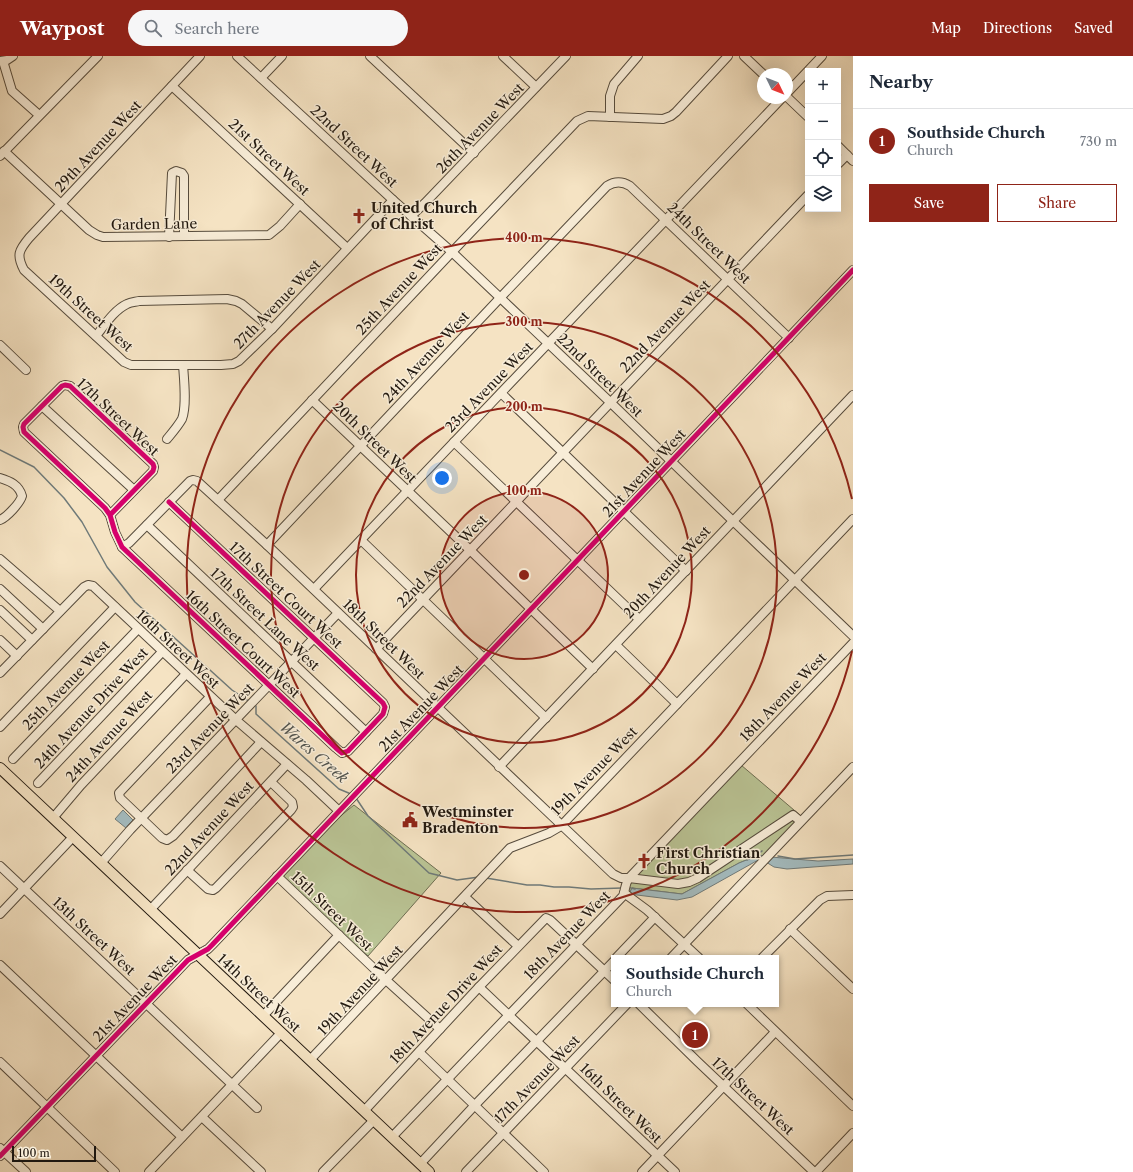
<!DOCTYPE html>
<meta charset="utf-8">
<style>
:root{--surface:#fff;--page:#f6f6f7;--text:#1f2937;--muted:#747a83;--line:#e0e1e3;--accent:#8f2418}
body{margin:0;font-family:"Libre Caslon Text",serif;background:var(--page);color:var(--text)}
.controls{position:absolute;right:12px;top:12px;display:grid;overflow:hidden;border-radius:0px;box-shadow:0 4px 16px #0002}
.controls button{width:36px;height:36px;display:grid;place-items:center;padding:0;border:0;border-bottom:1px solid var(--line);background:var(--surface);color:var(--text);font:20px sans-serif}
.compass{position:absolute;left:757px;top:12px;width:36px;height:36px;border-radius:50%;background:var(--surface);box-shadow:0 4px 16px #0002;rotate:133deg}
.scale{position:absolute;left:12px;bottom:10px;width:84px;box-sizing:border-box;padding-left:4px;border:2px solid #221910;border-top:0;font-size:11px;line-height:14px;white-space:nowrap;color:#221910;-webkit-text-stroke:3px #f8edd8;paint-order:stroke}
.you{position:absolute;left:442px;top:422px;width:14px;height:14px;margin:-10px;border:3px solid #fff;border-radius:50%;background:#1a73e8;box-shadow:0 0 0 6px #1a73e833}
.badge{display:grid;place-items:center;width:26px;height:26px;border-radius:50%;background:var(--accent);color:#fff;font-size:13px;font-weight:700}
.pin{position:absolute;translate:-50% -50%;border:2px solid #fff;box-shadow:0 1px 4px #0006}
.popup{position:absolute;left:611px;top:899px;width:168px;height:52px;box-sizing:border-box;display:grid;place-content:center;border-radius:0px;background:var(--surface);filter:drop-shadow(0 1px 3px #0005);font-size:13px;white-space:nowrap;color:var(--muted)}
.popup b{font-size:15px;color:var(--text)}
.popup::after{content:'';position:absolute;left:50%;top:100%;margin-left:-8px;border:8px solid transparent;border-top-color:var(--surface)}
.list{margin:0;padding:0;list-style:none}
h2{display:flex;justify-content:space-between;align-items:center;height:52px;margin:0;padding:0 16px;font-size:17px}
h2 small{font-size:13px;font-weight:400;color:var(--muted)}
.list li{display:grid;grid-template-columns:26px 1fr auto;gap:12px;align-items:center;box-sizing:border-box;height:64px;padding:0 16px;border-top:1px solid var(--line)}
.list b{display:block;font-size:15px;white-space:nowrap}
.list p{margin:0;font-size:13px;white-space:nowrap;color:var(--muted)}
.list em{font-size:13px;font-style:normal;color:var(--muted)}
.actions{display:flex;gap:8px;padding:12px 16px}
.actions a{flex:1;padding:9px 0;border:1px solid var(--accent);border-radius:0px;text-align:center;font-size:14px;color:var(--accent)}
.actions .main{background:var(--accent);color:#fff}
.icon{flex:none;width:22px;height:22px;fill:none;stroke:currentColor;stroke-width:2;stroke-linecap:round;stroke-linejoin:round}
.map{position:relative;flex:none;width:853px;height:1116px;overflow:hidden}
header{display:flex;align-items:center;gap:24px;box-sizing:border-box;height:56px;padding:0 20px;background:var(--accent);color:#fff}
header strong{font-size:19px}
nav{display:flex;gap:22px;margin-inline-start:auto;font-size:14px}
.search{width:280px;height:36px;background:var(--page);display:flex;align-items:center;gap:10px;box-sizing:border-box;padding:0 14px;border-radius:22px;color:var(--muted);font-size:15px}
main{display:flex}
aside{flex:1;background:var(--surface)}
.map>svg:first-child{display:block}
.green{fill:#bac495;stroke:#6e6e52}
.water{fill:#a3bbbf;stroke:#6f7a79}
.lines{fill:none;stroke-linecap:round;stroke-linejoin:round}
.stream{stroke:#6f7a79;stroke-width:1.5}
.minor-casing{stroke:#574c3d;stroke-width:10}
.major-casing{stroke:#221910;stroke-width:12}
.minor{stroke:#f8edd8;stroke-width:8}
.major{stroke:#f5e3c3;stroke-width:10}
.cycleway-casing{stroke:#f8edd8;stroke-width:8}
.cycleway{stroke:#d6006c;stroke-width:5}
.ring{fill:none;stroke:#8f2418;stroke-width:2}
.labels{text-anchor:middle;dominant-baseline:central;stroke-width:3;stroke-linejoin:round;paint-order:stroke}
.street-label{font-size:14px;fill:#221910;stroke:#f8edd8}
.poi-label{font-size:14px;font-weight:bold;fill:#221910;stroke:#f8edd8;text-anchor:start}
.water-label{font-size:15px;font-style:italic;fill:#4f524d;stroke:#f8edd8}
.centre{fill:#8f2418;stroke:#f8edd8;stroke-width:2}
.ring-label{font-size:12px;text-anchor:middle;font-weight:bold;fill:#8f2418;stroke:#f8edd8;stroke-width:3;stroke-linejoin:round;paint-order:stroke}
</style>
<header>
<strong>Waypost</strong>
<div class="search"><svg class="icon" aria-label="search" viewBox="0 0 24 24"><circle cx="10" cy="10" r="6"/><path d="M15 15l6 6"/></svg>Search here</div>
<nav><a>Map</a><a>Directions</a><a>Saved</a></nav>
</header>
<main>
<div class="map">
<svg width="853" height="1116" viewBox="0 0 853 1116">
<rect width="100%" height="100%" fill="#f5e3c3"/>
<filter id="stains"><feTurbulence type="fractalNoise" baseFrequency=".005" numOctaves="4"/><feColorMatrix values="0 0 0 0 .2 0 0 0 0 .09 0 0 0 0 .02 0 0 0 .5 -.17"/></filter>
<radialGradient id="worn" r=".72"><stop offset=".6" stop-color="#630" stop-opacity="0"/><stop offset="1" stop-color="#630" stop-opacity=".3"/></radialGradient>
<g class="green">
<path d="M 741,709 L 801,760 L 796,757 L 696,819 L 682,825 L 636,820 Z"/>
<path d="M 354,749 L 441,817 L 368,900 L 343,879 L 282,821 L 332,767 Z"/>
<path d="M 795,763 L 796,765 L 764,800 L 759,799 L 739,807 L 682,838 L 632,832 L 629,838 L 627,836 L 628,829 L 632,825 L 700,824 Z"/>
</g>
<g class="water">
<path d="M 123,754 L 133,764 L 126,772 L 115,763 Z"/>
<path d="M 759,799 L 764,800 L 760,803 L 692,841 L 677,844 L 629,838 L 632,832 L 682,838 L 739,807 Z"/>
<path d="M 771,801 L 818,805 L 853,803 L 853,808 L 787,813 L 774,811 L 766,806 Z"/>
</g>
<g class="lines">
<g class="stream">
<path d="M 0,394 L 34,411 L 64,442 L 82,466 L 107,511 L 135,546 L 232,634 L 250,646"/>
<path d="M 255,649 L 256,650 L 256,658 L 339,733 L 351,738"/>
<path d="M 356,742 L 368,760 L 429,817 L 457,824 L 479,821"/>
<path d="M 778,800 L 795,803 L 853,799"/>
<path d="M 747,804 L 762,795"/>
<path d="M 486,822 L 527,829 L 540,829 L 554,831 L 569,831 L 591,833 L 622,832"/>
<path d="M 627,831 L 635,833"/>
</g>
<defs>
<g id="minor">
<path d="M 200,0 L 29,182 C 19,194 16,199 24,214 L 124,306 L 131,309 L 221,309 L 233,308 L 239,305 L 272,273 L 393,144"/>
<path d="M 237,0 L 393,144 L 452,196 L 610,346 L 733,465 L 853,580"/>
<path d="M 370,0 L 474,97"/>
<path d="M 503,0 L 536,31"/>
<path d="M 744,0 L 763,18"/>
<path d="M 0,5 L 7,4 L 13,0"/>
<path d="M 3,5 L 12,35 L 39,59"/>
<path d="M 261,22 L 282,0"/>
<path d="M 172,30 L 347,192"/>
<path d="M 787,37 L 822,0"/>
<path d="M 787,41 L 808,61"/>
<path d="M 610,61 L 610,40 L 614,28 L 638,0"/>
<path d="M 838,90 L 853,105"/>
<path d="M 4,95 L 89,174 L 97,179 L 103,181 L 269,179 L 280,170 L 300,148"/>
<path d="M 0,100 L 98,0"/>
<path d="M 838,108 L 847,99"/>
<path d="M 411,160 L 425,147 L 566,0"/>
<path d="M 169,181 L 172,117 L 176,115 L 182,117 L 184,120 L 184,180"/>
<path d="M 96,280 C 104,270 114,254 127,248 C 131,246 135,246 139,245 L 227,243 L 236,245 L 242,248 L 272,273"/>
<path d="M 0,289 L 26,314"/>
<path d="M 501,337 L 686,515"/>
<path d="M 312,344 L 470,494 L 593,613"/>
<path d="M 42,350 L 134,434"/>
<path d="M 167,383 C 172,377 178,370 182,363 C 187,350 184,323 183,309"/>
<path d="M 454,386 L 639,563"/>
<path d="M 0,422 C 10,425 19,429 22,440 C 20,447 7,461 0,464"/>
<path d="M 218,444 L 452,196 L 577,65 L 588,60 L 663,63 L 671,60 L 676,56 L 728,0"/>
<path d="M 110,459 L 153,415 L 154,411 L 153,408 L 70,330 L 65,329 L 62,330 L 24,368 L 23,371 L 24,376 L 105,452 L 110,459 L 115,476 L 122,491 L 336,692 L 342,697 L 348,695 L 383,658 L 385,651 L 383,647 L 169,446"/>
<path d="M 147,469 L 366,676"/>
<path d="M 361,484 L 546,662"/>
<path d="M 267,489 L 500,242 L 607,130 C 615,125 622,125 630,130 L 789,282"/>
<path d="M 122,491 L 129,487 L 190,425 L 193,424 L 197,425 L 267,489 L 613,818 L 621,822 L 629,822 L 678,828 L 689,826 L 698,822 L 793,759 L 800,765"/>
<path d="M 0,503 L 60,555"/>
<path d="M 0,533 L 43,573"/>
<path d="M 314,533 L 782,42"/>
<path d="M 0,554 L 32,584"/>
<path d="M 0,584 L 17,600"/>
<path d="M 616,589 L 677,648"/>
<path d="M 376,593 L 808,139"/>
<path d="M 0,617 L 84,531 L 88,529 L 93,530 L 236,664 L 306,724 L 339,755"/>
<path d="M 210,641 L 119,737 L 120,742 L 162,782 L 167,784 L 173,780 L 261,686"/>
<path d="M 0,671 L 115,551"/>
<path d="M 13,703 L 138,573"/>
<path d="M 499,711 L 853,339"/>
<path d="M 38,727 L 162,596"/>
<path d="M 53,762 L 81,729 L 186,618"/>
<path d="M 101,807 L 130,774 L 338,557"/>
<path d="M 0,810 L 257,1052"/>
<path d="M 187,814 L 208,833 L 213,834 L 216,832 L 291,754 L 293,751 L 292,746 L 271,726"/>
<path d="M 277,820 L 386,924 L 440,973"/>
<path d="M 624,837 L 647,854 L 699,902"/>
<path d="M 465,841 L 518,890"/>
<path d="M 150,854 L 287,708"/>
<path d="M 0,858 L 73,781"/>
<path d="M 790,873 L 853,933"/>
<path d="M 616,902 L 655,861"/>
<path d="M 671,902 L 853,711"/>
<path d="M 762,902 L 820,844 L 827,840 L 853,839"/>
<path d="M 0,909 L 182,1081"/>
<path d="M 479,931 L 675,1116"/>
<path d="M 639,948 L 698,1006 L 814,1116"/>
<path d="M 747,948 L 853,1050"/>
<path d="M 263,960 L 339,879"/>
<path d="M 419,996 L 544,1116"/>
<path d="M 310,1004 L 510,792 L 549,777 L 561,770 L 853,463"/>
<path d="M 0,1006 L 115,1116"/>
<path d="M 364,1055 L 479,931 L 546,862 L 550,864 L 614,924"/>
<path d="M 202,1061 L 261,1116"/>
<path d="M 392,1081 L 623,840 C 626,833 624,829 629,822 L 853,587"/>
<path d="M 0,1092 L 26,1116"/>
<path d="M 0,1100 L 188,904 L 208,893 L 212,889 L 853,214"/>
<path d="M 420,1108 L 475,1049 L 614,905"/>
<path d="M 149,1116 L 281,977"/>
<path d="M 323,1116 L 374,1064"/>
<path d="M 466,1116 L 627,948"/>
<path d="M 642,1116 L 775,976"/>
<path d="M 816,1116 L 853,1077"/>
</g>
<path id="major" d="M 0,712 L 429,1116"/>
</defs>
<use href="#minor" class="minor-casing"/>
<use href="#major" class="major-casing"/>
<use href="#minor" class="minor"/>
<use href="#major" class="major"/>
<defs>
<g id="cycleway">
<path d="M 110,459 L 153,415 L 154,411 L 153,408 L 70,330 L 65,329 L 62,330 L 24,368 L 23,371 L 24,376 L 105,452 L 110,459 L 115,476 L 122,491 L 336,692 L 342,697 L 348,695 L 383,658 L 385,651 L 383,647 L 169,446"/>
<path d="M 0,1100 L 188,904 L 208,893 L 212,889 L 853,214"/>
</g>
</defs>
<use href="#cycleway" class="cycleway-casing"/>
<use href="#cycleway" class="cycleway"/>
</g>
<circle cx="524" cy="519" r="84" fill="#8f2418" fill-opacity=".12"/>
<g class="ring">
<circle cx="524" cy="519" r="84"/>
<circle cx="524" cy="519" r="168"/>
<circle cx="524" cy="519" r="253"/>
<path d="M852 595A337 337 0 1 1 852 443"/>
</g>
<defs>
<symbol id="church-bare" viewBox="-9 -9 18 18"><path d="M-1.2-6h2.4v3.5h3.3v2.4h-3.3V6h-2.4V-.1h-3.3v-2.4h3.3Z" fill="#8f2418" stroke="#f8edd8" stroke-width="2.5" paint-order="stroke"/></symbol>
<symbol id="civic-bare" viewBox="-9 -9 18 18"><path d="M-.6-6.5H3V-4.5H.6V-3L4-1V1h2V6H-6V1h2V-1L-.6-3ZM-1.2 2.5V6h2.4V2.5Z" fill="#8f2418" stroke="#f8edd8" stroke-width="2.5" paint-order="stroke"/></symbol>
</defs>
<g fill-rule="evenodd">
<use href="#church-bare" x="348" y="149" width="22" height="22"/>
<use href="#civic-bare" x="399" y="753" width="22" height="22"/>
<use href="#church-bare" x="633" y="794" width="22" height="22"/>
</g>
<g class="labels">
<g class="street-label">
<text transform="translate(480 72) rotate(-46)">26th Avenue West</text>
<text transform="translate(98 90) rotate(-47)">29th Avenue West</text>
<text transform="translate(354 90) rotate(43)">22nd Street West</text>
<text transform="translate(269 101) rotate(43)">21st Street West</text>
<text transform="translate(154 168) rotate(-1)">Garden Lane</text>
<text transform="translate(709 187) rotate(44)">24th Street West</text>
<text transform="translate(399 233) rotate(-47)">25th Avenue West</text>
<text transform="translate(277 248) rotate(-46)">27th Avenue West</text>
<text transform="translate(91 257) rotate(42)">19th Street West</text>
<text transform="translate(665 270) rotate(-46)">22nd Avenue West</text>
<text transform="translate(426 301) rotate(-47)">24th Avenue West</text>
<text transform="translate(600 319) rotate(44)">22nd Street West</text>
<text transform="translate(489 331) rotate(-46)">23rd Avenue West</text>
<text transform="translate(118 361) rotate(43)">17th Street West</text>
<text transform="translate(375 386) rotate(44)">20th Street West</text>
<text transform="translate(644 417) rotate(-47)">21st Avenue West</text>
<text transform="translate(442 505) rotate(-46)">22nd Avenue West</text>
<text transform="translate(667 516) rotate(-47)">20th Avenue West</text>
<text transform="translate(286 539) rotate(43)">17th Street Court West</text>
<text transform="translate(265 563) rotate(43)">17th Street Lane West</text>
<text transform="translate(384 583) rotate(44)">18th Street West</text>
<text transform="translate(243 588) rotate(43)">16th Street Court West</text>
<text transform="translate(178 593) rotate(43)">16th Street West</text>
<text transform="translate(66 629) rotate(-46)">25th Avenue West</text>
<text transform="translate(783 641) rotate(-46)">18th Avenue West</text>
<text transform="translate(91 652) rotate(-47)">24th Avenue Drive West</text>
<text transform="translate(421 652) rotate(-46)">21st Avenue West</text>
<text transform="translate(210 672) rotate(-46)">23rd Avenue West</text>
<text transform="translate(109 680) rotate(-47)">24th Avenue West</text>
<text transform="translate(594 715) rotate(-46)">19th Avenue West</text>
<text transform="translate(209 772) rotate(-47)">22nd Avenue West</text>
<text transform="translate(332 855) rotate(44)">15th Street West</text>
<text transform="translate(567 879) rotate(-46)">18th Avenue West</text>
<text transform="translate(94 880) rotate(43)">13th Street West</text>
<text transform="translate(360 934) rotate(-47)">19th Avenue West</text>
<text transform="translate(259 937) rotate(43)">14th Street West</text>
<text transform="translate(135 942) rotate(-46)">21st Avenue West</text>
<text transform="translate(446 948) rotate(-47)">18th Avenue Drive West</text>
<text transform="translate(537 1023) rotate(-46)">17th Avenue West</text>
<text transform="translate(753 1040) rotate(43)">17th Street West</text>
<text transform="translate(621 1047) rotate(44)">16th Street West</text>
</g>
<g class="poi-label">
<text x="371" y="152">United Church<tspan x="371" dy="16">of Christ</tspan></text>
<text x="422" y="756">Westminster<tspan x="422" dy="16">Bradenton</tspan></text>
<text x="656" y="797">First Christian<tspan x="656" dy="16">Church</tspan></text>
</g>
<g class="water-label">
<text transform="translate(314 696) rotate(41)">Wares Creek</text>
</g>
</g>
<circle cx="524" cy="519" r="6" class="centre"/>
<g class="ring-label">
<text x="524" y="186">400 m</text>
<text x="524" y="270">300 m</text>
<text x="524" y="355">200 m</text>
<text x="524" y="439">100 m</text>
</g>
<rect width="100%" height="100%" filter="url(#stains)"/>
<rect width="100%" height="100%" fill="url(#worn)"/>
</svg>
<div class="controls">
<button>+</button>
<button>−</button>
<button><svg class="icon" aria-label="locate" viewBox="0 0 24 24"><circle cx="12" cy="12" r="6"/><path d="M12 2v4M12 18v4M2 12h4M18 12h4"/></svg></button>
<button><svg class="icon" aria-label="layers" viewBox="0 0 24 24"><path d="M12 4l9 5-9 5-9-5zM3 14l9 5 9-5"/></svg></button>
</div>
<svg class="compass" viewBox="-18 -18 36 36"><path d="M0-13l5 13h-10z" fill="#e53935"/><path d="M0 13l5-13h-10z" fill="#747a83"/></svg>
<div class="scale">100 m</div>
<div class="you"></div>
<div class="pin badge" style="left:695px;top:979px">1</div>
<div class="popup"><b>Southside Church</b>Church</div>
</div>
<aside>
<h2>Nearby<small></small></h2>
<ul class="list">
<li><span class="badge">1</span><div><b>Southside Church</b><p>Church</p></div><em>730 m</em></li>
</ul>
<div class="actions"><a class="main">Save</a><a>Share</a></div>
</aside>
</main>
